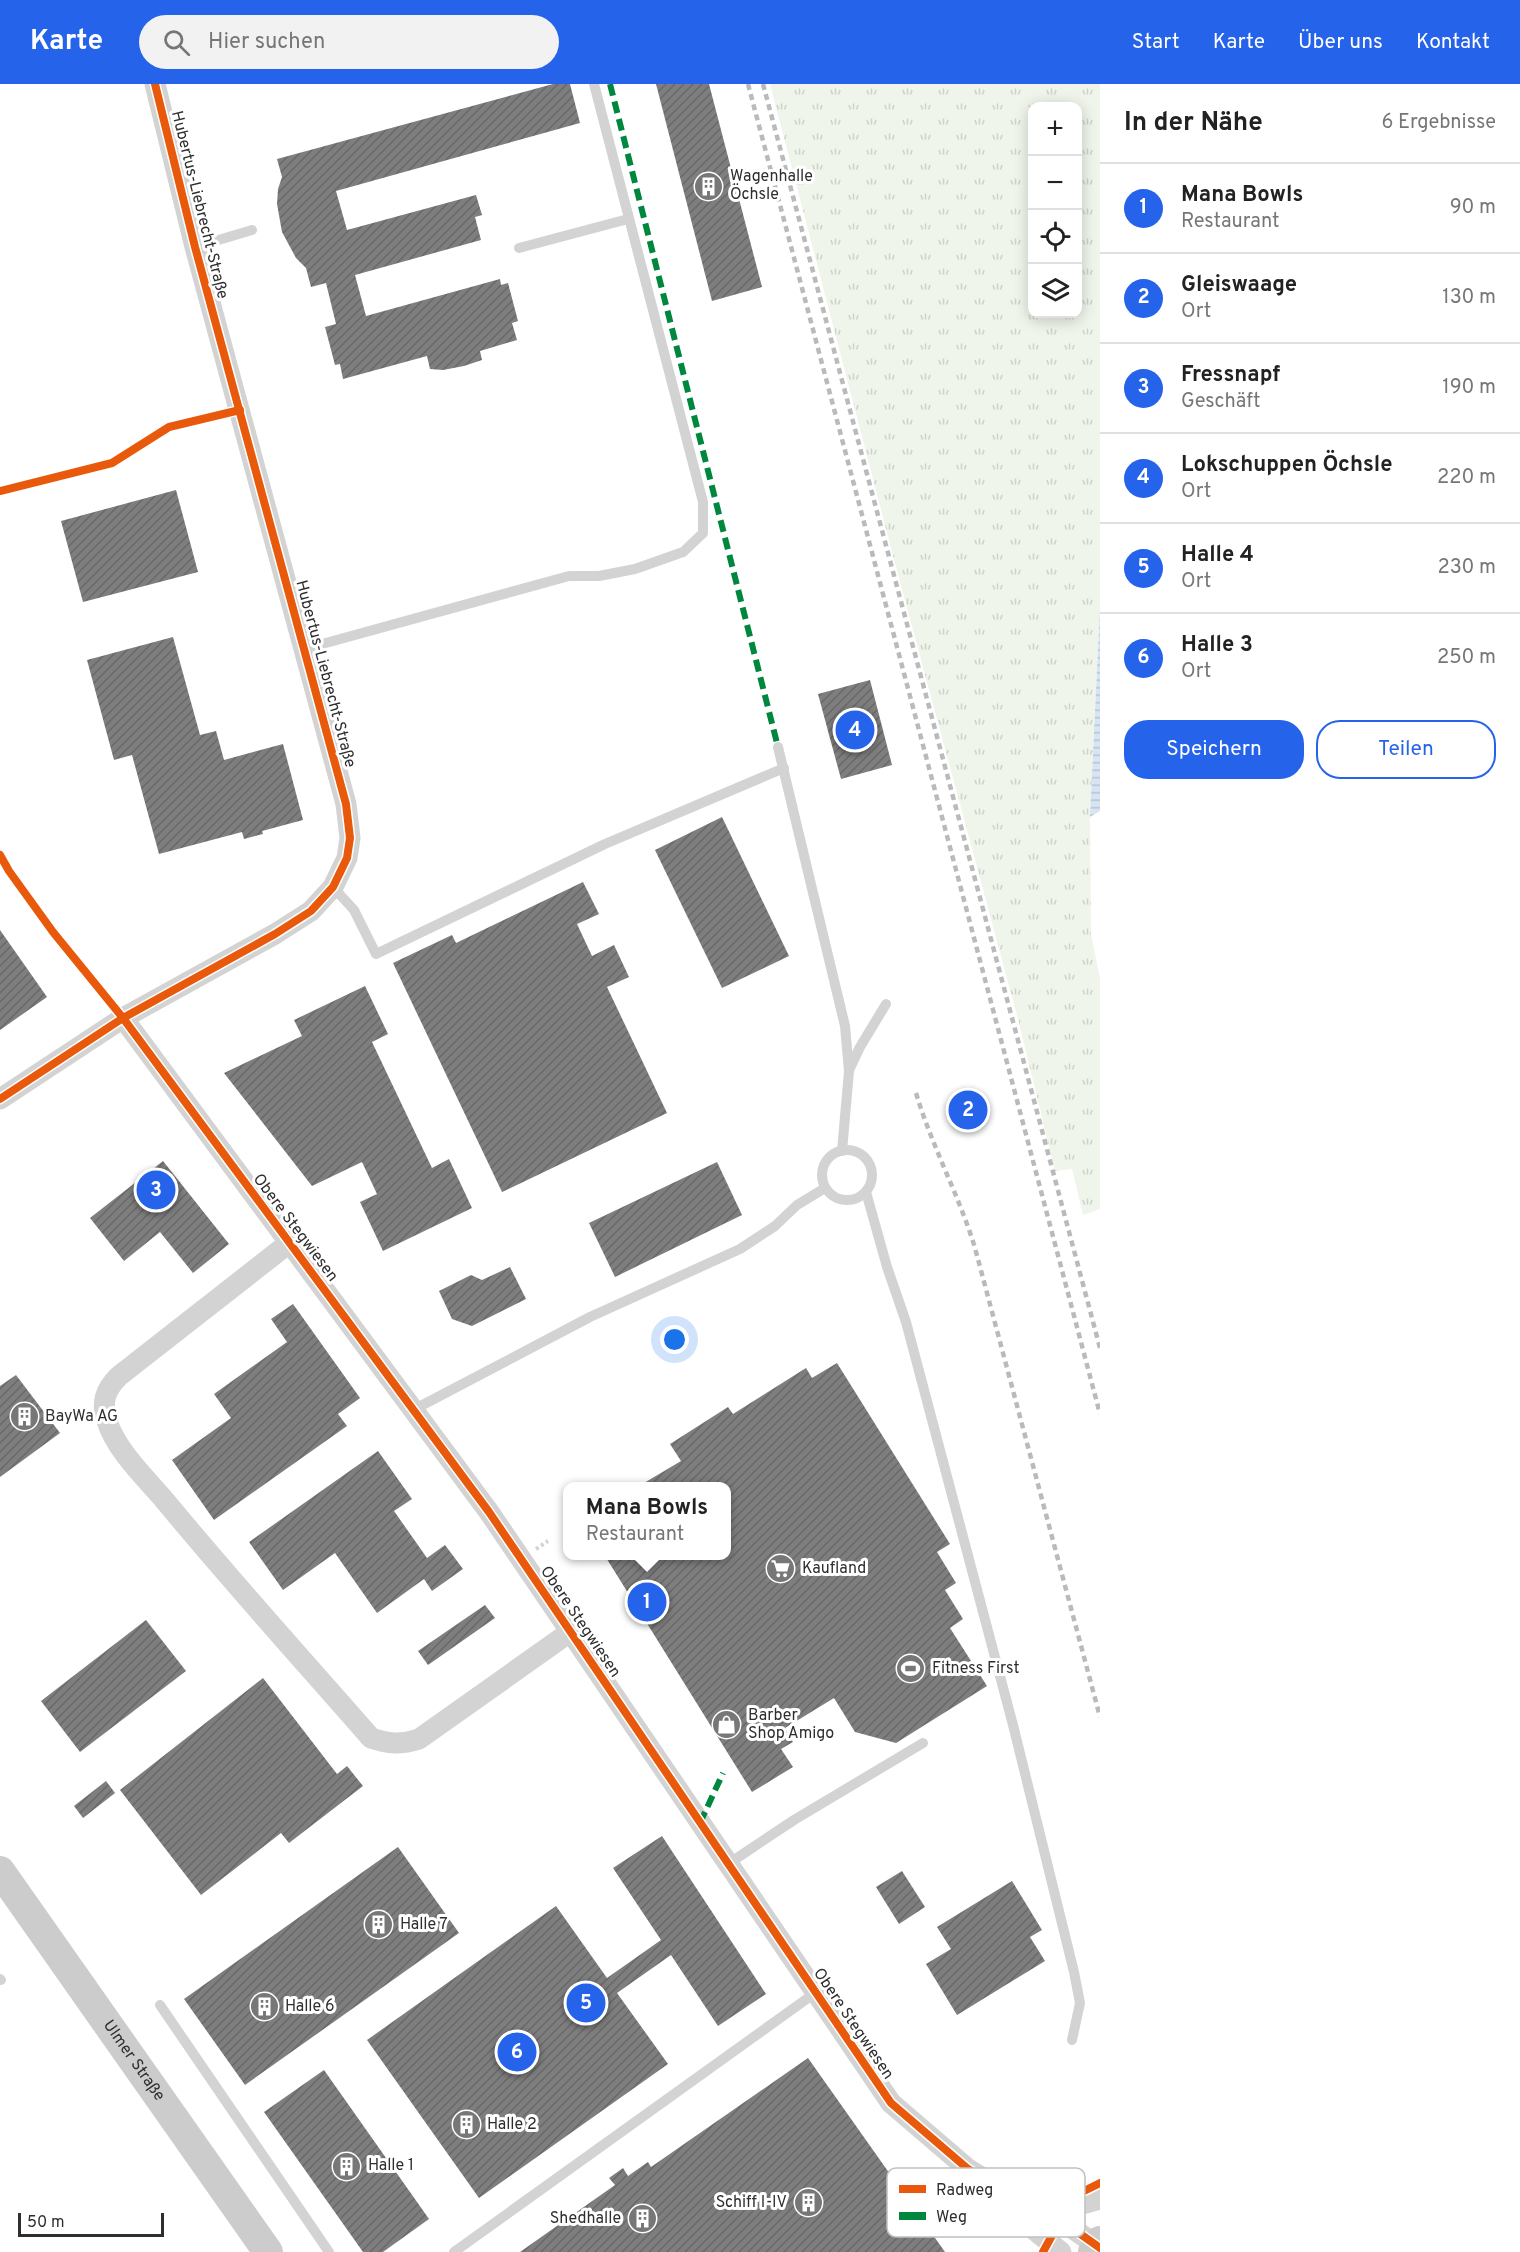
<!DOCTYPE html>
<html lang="de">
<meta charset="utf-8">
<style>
:root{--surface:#fff;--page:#f2f2f2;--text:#222;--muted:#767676;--line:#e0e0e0;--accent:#2563eb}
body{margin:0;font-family:Overpass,sans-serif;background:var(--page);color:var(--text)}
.controls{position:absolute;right:18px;top:18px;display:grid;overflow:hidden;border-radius:12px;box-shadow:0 3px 15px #0003}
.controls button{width:54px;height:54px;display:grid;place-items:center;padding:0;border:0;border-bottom:2px solid var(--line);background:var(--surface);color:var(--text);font:30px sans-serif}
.scale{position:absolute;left:18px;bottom:15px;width:146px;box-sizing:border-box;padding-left:6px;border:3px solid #2e2e2e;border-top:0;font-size:16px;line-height:21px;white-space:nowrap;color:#2e2e2e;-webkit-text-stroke:4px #fff;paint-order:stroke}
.you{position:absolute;left:675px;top:1256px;width:21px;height:21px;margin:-15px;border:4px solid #fff;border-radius:50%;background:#1a73e8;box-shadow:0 0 0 9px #1a73e833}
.badge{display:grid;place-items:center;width:39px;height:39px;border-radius:50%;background:var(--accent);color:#fff;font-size:20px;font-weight:700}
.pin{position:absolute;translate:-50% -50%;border:3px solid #fff;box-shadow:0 2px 6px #0006}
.popup{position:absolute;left:563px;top:1398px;width:168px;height:78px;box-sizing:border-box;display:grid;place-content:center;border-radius:12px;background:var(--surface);filter:drop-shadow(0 2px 4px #0005);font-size:20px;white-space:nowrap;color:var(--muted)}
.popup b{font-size:22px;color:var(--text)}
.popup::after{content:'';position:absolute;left:50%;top:100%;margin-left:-12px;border:12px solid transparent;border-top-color:var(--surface)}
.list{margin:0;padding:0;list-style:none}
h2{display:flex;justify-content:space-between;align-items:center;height:78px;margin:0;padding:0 24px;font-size:26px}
h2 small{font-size:20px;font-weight:400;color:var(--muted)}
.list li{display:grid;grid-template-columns:39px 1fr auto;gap:18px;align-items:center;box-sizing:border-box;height:90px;padding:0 24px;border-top:2px solid var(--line)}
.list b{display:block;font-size:22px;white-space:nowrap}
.list p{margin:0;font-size:20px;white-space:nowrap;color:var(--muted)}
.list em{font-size:20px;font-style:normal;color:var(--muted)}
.actions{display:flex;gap:12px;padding:18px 24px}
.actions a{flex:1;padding:14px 0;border:2px solid var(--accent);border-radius:24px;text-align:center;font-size:21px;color:var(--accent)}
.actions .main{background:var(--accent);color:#fff}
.icon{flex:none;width:33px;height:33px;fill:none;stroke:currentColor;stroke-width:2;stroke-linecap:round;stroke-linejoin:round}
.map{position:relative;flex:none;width:1100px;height:2168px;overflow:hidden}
header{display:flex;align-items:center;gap:36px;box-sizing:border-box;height:84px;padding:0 30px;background:var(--accent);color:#fff}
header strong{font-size:28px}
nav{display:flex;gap:33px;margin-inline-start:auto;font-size:21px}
.search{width:420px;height:54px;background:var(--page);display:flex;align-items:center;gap:15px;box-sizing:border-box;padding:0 21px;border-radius:33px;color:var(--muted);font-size:22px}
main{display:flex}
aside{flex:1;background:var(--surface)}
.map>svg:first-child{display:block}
.grass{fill:url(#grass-tufts);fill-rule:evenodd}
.water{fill:url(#water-rules)}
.building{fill:url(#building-hatch)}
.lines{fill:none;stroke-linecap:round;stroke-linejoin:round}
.path{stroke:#d3d3d3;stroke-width:4;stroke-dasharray:3 3;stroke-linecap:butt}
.service{stroke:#d3d3d3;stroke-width:10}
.minor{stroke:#d3d3d3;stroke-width:21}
.secondary{stroke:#ccc;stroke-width:30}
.rail{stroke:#bababa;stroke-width:4.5;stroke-dasharray:6 4.5;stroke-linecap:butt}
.quiet{stroke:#00873e;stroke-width:6;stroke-dasharray:12 6;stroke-linecap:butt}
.cycleway-casing{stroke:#fff;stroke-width:11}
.cycleway{stroke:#e8590c;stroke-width:8}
.labels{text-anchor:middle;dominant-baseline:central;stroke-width:6;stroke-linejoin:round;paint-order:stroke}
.poi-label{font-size:16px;fill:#2e2e2e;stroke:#fff;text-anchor:start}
.street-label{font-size:16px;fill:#2e2e2e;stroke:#fff}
.key{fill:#fff;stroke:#c0c0c0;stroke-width:1.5}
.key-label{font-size:16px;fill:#2e2e2e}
</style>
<header>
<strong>Karte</strong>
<div class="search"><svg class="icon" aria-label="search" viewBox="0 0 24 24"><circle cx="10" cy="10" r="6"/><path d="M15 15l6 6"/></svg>Hier suchen</div>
<nav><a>Start</a><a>Karte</a><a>Über uns</a><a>Kontakt</a></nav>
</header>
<main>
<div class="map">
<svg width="1100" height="2168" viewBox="0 0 1100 2168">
<defs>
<pattern id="grass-tufts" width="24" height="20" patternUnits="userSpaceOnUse" patternTransform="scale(1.5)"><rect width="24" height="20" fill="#eff5eb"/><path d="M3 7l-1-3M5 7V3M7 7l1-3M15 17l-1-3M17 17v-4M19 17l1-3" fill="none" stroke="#cdd2ca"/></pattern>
<pattern id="water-rules" width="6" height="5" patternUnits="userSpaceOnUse" patternTransform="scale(1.5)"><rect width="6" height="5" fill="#d6e4f3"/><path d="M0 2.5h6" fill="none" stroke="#b8c4d1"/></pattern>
<pattern id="building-hatch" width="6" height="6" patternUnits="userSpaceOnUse" patternTransform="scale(1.5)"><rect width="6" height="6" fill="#7e7e7e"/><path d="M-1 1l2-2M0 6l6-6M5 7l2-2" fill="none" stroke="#686868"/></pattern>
</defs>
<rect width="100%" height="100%" fill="#fff"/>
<path class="grass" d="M 770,0 L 1100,0 L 1100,524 L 1090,733 L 1091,850 L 1100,895 L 1100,1125 L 1083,1131 L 1072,1085 L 1055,1087 L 1019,939 L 896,483 ZM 1032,22 L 1078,22 L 1078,230 L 1032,230 Z"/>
<path class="water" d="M 1100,524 L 1100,727 L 1090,733 L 1099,544 Z"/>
<g class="building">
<path d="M 553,0 L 570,0 L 580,39 L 336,107 L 347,146 L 476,111 L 482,131 L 475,133 L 481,156 L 355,191 L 366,232 L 500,195 L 501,201 L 508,199 L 518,237 L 512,239 L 517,256 L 480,267 L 482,276 L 464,282 L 443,286 L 430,285 L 427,272 L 343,295 L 340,280 L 335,281 L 325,243 L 336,240 L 326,199 L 311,203 L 306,184 L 296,174 L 282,148 L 277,120 L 278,105 L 282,93 L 277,75 Z"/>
<path d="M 656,0 L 709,0 L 762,203 L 712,217 Z"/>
<path d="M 176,406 L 198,488 L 83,518 L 61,437 Z"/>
<path d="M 173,553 L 200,651 L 216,647 L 224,676 L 283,660 L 303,736 L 262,747 L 263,750 L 244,755 L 242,748 L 159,770 L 132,671 L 114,676 L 87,576 Z"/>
<path d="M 870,596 L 892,681 L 841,695 L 818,610 Z"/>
<path d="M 722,733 L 789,872 L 722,904 L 655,766 Z"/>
<path d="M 583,798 L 599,830 L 577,840 L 592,872 L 614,861 L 629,893 L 607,903 L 667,1029 L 502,1108 L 393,879 L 452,851 L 456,859 Z"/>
<path d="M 0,846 L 47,913 L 0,946 Z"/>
<path d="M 365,902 L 388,950 L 372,958 L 432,1084 L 449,1075 L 472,1124 L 383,1167 L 360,1118 L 377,1110 L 362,1078 L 312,1102 L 224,989 L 302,952 L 294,936 Z"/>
<path d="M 163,1077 L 229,1160 L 193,1189 L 160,1148 L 124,1177 L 90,1134 Z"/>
<path d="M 717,1078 L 742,1131 L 615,1193 L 589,1139 Z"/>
<path d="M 510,1183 L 526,1215 L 472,1242 L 452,1235 L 439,1207 L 471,1191 L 482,1196 Z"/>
<path d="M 293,1220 L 360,1314 L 338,1330 L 347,1342 L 214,1436 L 172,1376 L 231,1334 L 214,1310 L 287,1258 L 271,1235 Z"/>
<path d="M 837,1279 L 950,1460 L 937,1468 L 956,1499 L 945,1506 L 963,1535 L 950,1544 L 987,1602 L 896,1659 L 855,1648 L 834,1614 L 785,1644 L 793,1658 L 781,1665 L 793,1683 L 752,1708 L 605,1472 L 726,1472 L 726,1402 L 639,1402 L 681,1377 L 670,1360 L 728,1323 L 733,1330 L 806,1284 L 812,1294 Z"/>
<path d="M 16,1291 L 60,1349 L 0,1393 L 0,1302 Z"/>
<path d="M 378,1367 L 412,1415 L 394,1427 L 427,1474 L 445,1461 L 463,1485 L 432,1507 L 424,1495 L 377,1529 L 335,1469 L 283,1506 L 249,1458 Z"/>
<path d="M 485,1521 L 495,1534 L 428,1581 L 418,1567 Z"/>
<path d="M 146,1536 L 186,1587 L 80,1668 L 41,1617 Z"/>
<path d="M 263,1594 L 337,1690 L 347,1682 L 363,1702 L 289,1759 L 281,1749 L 201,1811 L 120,1706 Z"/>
<path d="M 106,1697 L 115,1709 L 83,1734 L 74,1722 Z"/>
<path d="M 662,1752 L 766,1910 L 718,1942 L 671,1871 L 617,1909 L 668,1980 L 479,2114 L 367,1956 L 556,1822 L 607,1894 L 661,1856 L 613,1784 Z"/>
<path d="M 398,1763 L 459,1849 L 245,2001 L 184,1915 Z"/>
<path d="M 902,1787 L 925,1823 L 899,1840 L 876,1803 Z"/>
<path d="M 1012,1797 L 1042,1846 L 1030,1853 L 1045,1877 L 957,1931 L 926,1880 L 951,1865 L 937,1843 Z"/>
<path d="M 808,1974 L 945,2168 L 520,2168 L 615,2101 L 609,2094 L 623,2084 L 628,2092 L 648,2078 L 651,2083 Z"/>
<path d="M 324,1986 L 429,2135 L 383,2168 L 363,2168 L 264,2028 Z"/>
</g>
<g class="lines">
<path class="path" d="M 536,1465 L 548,1457"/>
<g class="service">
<path d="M 195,163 L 252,146"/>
<path d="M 519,164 L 628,135"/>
<path d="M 304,565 L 569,492 L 599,492 L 635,485 L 683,468 L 703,449 L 703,418 L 594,0"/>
<path d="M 778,663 L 845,942 L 849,987 L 842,1067"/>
<path d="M 333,803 L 354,826 L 376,870 L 605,760 L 784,684"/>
<path d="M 850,984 L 860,963 L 886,920"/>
<circle cx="847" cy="1091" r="25"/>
<path d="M 866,1108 L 887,1183 L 906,1238 L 1013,1641 L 1074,1888 L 1080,1919 L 1072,1956"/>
<path d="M 413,1326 L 590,1233 L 740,1165 L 775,1142 L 797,1121 L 825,1104"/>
<path d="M 728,1780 L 794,1736 L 923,1659"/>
<path d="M 0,1895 L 1,1896"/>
<path d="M 160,1921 L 329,2168"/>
<path d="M 454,2168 L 815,1909"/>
</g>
<g class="minor">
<path d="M 123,934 L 489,1428 L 891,2019 L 968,2085 L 983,2094 L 1027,2112 L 1100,2164"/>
<path d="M 0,1015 L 123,934 L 275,850 L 311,827 L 333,803 L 347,774 L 350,754 L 346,720 L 195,163 L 155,0"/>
<path d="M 289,1159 L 119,1292 C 105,1306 101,1318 107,1337 C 117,1368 146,1394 166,1418 C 232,1498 302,1575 371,1654 C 389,1660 400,1661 419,1655 L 570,1548"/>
<path d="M 985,2097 L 1008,2124 L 1061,2168"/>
<path d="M 1042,2122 L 1067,2124 L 1100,2115"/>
</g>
<g class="secondary">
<path id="s1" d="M 0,1787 L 268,2168"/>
<path d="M 1093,2168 L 1100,2157"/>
</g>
<g class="rail">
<path d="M 748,0 L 1100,1330"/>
<path d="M 763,0 L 1100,1264"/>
<path d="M 916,1009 C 932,1063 959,1111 975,1164 L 1100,1633"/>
</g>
<g class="quiet">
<path d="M 610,0 L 778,663"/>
<path d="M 700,1739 L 723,1689"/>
</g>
<defs>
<g id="cycleway">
<path d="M 0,407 L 112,379 L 169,343 L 240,326"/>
<path d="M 0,771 L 9,787 L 53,848 L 123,934 L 489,1428 L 891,2019 L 968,2085 L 983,2094 L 1027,2112 L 1100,2164"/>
<path d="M 0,1015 L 123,934 L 275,850 L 311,827 L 333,803 L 347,774 L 350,754 L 346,720 L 195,163 L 155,0"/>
<path d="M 1043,2168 L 1067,2124 L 1080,2109 L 1100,2099"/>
</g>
</defs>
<use href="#cycleway" class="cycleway-casing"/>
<use href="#cycleway" class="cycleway"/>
</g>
<defs>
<symbol id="building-disc" viewBox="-11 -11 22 22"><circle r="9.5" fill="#777" stroke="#fff"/><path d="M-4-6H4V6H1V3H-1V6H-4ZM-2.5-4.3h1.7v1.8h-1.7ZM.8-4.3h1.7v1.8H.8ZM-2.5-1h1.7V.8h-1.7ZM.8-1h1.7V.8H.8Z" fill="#fff"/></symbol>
<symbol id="supermarket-disc" viewBox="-11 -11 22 22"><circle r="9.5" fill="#777" stroke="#fff"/><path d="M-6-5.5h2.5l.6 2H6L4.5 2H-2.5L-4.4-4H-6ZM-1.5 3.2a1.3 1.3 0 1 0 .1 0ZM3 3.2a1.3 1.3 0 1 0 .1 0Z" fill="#fff"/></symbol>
<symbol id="stadium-disc" viewBox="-11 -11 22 22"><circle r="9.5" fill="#777" stroke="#fff"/><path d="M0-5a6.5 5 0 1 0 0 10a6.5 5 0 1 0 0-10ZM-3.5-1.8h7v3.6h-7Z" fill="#fff"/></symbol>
<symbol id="shop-disc" viewBox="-11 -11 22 22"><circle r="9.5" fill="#777" stroke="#fff"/><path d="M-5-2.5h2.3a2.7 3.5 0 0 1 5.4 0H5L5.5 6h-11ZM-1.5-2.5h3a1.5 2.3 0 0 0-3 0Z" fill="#fff"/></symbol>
</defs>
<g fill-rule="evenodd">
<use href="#building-disc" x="692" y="86" width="33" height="33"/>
<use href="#building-disc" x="8" y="1316" width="33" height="33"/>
<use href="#supermarket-disc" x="764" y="1468" width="33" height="33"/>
<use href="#stadium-disc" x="894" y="1568" width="33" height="33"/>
<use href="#shop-disc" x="710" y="1624" width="33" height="33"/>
<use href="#building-disc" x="362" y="1824" width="33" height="33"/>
<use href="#building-disc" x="248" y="1906" width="33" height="33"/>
<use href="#building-disc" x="450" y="2024" width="33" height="33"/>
<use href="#building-disc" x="330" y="2066" width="33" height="33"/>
<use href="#building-disc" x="792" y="2102" width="33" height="33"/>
<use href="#building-disc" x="626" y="2118" width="33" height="33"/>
</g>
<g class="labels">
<g class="poi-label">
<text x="730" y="93">Wagenhalle<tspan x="730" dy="18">Öchsle</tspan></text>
<text x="45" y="1333">BayWa AG</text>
<text x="802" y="1485">Kaufland</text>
<text x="932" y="1585">Fitness First</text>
<text x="748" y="1632">Barber<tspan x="748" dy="18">Shop Amigo</tspan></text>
<text x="400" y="1841">Halle 7</text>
<text x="285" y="1923">Halle 6</text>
<text x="487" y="2041">Halle 2</text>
<text x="368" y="2082">Halle 1</text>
<text x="787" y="2119" text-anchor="end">Schiff I-IV</text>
<text x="621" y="2135" text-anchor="end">Shedhalle</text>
</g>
<g class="street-label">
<text transform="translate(199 121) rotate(76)">Hubertus-Liebrecht-Straße</text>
<text transform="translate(325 590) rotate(75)">Hubertus-Liebrecht-Straße</text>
<text transform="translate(295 1144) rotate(53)">Obere Stegwiesen</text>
<text transform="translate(580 1538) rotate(56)">Obere Stegwiesen</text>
<text transform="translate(853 1940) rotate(56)">Obere Stegwiesen</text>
<text stroke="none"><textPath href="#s1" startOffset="232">Ulmer Straße</textPath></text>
</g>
</g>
<rect x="887" y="2084" width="198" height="69" rx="9" class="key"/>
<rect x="899" y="2101" width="27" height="8" fill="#e8590c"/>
<rect x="899" y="2128" width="27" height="8" fill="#00873e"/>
<g class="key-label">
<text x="936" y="2111">Radweg</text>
<text x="936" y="2138">Weg</text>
</g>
</svg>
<div class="controls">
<button>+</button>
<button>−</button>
<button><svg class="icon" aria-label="locate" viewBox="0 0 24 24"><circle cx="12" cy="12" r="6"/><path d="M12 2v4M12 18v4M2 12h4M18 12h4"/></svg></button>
<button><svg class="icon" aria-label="layers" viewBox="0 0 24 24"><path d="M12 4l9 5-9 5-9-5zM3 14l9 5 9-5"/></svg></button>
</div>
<div class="scale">50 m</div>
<div class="you"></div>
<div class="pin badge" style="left:647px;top:1518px">1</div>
<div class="popup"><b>Mana Bowls</b>Restaurant</div>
<div class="pin badge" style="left:968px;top:1026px">2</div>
<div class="pin badge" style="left:156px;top:1106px">3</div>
<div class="pin badge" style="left:855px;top:646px">4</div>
<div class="pin badge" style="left:586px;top:1919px">5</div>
<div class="pin badge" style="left:517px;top:1968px">6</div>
</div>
<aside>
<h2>In der Nähe<small>6 Ergebnisse</small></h2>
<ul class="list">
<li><span class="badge">1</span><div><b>Mana Bowls</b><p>Restaurant</p></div><em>90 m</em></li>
<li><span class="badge">2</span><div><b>Gleiswaage</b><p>Ort</p></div><em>130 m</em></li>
<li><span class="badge">3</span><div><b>Fressnapf</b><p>Geschäft</p></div><em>190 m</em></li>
<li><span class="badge">4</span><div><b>Lokschuppen Öchsle</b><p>Ort</p></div><em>220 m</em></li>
<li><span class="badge">5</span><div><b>Halle 4</b><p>Ort</p></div><em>230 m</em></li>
<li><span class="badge">6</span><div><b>Halle 3</b><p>Ort</p></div><em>250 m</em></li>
</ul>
<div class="actions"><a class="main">Speichern</a><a>Teilen</a></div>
</aside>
</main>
